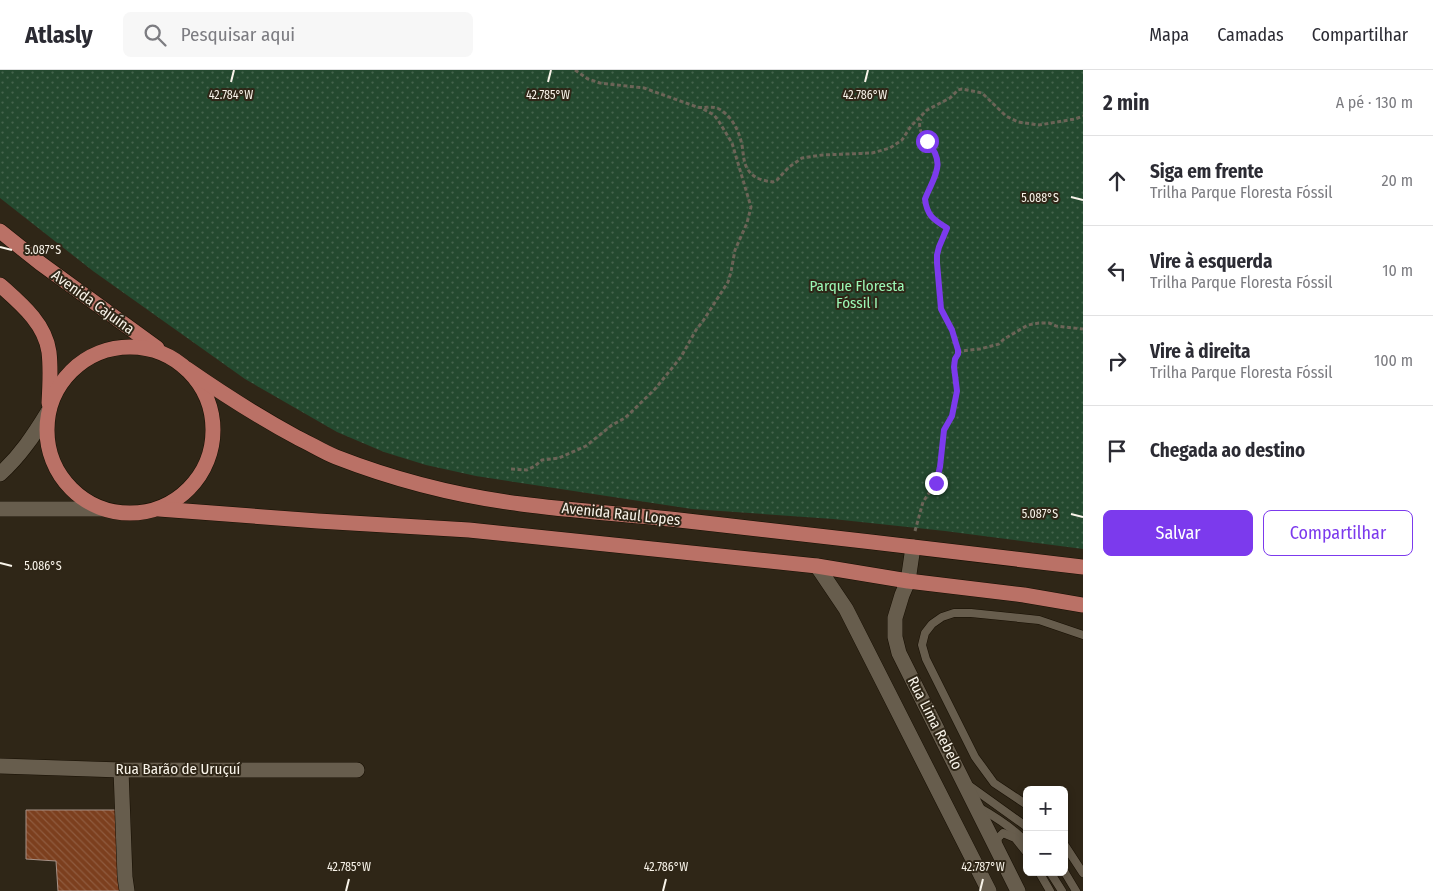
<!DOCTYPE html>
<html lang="pt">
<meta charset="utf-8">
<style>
:root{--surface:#fff;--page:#f7f7f7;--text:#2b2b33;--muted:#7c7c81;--line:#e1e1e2;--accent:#7c3aed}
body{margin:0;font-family:"Fira Sans Condensed",sans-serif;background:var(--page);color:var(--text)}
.controls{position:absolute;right:15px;bottom:15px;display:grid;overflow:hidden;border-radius:8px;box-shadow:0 2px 8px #0003}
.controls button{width:45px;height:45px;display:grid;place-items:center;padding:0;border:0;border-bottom:1px solid var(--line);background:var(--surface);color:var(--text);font:25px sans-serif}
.stop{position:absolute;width:15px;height:15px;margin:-11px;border:4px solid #7c3aed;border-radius:50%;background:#fff}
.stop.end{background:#7c3aed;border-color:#fff;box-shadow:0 1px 5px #0008}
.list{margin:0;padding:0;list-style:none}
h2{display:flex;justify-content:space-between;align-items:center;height:65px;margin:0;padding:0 20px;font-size:21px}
h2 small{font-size:16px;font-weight:400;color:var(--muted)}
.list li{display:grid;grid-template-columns:32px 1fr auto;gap:15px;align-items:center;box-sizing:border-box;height:90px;padding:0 20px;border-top:1px solid var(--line)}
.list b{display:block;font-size:19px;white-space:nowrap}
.list p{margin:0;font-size:16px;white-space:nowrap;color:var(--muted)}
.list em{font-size:16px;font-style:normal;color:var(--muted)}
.actions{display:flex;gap:10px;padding:15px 20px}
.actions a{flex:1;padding:11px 0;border:1px solid var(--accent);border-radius:8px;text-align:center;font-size:18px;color:var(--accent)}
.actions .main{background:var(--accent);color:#fff}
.icon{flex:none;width:28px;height:28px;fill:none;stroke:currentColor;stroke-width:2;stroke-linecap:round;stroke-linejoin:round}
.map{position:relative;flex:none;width:1083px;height:821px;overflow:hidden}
header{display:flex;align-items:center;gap:30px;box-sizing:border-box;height:70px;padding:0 25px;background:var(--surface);border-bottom:1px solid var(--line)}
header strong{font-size:24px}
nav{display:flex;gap:28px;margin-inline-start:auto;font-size:18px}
.search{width:350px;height:45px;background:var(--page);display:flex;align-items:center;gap:12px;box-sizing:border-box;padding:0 18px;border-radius:8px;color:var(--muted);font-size:19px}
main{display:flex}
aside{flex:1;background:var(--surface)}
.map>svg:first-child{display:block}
.park{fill:url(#park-dots)}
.building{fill:url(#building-back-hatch);stroke:#a79288}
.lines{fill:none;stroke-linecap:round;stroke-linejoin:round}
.service-casing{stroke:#170f03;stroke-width:9}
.minor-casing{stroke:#170f03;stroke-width:16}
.tertiary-casing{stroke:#170f03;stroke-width:16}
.primary-casing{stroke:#170f03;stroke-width:16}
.path{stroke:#6c6457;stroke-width:3;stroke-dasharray:4 2.5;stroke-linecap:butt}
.service{stroke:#675d4d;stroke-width:8}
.minor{stroke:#675d4d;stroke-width:15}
.tertiary{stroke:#675d4d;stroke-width:15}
.primary{stroke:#ba7166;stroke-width:15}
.route{stroke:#7c3aed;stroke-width:6}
.ticks{fill:none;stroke:#f9f4ea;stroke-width:2}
.labels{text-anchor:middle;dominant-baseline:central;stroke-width:4;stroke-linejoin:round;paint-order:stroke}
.park-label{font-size:15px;fill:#9bf7b5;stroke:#2f2617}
.street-label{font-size:15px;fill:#f9f4ea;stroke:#2f2617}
.ticks-label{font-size:12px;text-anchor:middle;fill:#f9f4ea;stroke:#2f2617;stroke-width:4;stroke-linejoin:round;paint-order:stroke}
</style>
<header>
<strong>Atlasly</strong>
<div class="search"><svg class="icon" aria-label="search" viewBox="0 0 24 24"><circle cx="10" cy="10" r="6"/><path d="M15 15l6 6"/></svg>Pesquisar aqui</div>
<nav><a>Mapa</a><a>Camadas</a><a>Compartilhar</a></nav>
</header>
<main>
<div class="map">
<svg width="1083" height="821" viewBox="0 0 1083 821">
<defs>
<pattern id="park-dots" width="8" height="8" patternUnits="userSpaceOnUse" patternTransform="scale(1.25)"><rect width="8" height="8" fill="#24492f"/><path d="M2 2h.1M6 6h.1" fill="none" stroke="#45644d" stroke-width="1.8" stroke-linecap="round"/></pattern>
<pattern id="building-back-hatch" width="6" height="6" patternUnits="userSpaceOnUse" patternTransform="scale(1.25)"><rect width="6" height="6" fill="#7c3f1e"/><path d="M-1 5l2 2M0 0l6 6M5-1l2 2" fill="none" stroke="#8f5b3f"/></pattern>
</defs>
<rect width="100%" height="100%" fill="#2f2617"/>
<path class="park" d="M 0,0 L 1083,0 L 1083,479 L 945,461 L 833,449 L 692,439 L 476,406 L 426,395 L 384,382 L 337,362 L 245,309 L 93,201 L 0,128 Z"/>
<path class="building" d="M 26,740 L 117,740 L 120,821 L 58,821 L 56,791 L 26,789 Z"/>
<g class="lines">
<defs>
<g id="service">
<path d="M 967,714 L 1027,757"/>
<path d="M 1027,735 L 994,713 L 975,687 L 926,589 L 922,575 L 925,563 L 932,554 L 942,547 L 954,543 L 971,543 L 1039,550 L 1083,565"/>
<path d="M 978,737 C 996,747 1013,758 1027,773"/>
<path d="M 1064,774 L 1083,803"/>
<path d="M 997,775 L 998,768 L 1003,763 L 1015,768 L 1027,783"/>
<path d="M 1064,801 L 1076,821"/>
<path d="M 1039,802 L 1050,821"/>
<path d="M 1050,802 L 1062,821"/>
</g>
<g id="minor">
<path d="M 0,696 L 121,700 L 357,700"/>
<path d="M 121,700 L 125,807 L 127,821"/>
</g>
<g id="tertiary">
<path d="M 0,404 C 20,386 34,365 48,342"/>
<path d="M 0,439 L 102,439"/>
<path d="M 913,477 L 908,511 L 902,525 L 895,548 L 895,567 L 899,583 L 1018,821"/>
<path d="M 817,496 L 846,539 L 989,821"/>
</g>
<g id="primary">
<path d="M 0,161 L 40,193 L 157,278"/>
<path d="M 0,215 C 20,233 45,253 49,282 C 51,299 50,316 49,333"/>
<circle cx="130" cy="360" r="83"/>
<path d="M 187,299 C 223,324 259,347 298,368 C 311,374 323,382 336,387 C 395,410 458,426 521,434 C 573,441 626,444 679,450 C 814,465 948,481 1083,497"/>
<path d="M 159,439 L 318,451 L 469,460 L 817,496 L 908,511 L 1024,525 L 1083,535"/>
</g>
</defs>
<use href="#service" class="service-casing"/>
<use href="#minor" class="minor-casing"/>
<use href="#tertiary" class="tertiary-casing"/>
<use href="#primary" class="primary-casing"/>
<g class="path">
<path d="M 575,0 L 588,9 L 600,13 L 644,18 L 697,37 C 705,39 711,35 719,39 C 732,46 739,61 742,75 C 744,87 743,98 754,106 C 759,110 767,111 773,112 L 777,110 L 789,97 L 802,88 L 822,85 L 872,83 L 890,78 L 902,70 L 911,56 L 927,40 L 950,28 L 958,20 L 962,19 L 982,23 L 1006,46 L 1018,52 L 1039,55 L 1075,49 L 1083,46"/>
<path d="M 959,284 L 961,281 L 980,279 L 999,274 L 1004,269 L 1028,255 L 1039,253 L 1049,253 L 1056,256 L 1083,259"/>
<path d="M 511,399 L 527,400 L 535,396 L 542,390 L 559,388 L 586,376 L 612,355 L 625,348 L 655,319 L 681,287 L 696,260 L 703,251 L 728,212 L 731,202 L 735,180 L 747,153 L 751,137 L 732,73 L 718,50 L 714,45 L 703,39"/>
<path d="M 915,461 L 923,432 L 933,417 L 938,404 L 944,360 L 952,346 L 957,321 L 954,297 L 955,289 L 958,284 L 958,280 L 953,259 L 941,239 L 937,193 L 937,185 L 939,177 L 947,159 L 930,147 L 925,132 C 927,117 940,107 936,91 C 936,88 936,85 935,83 C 930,72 915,62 921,49"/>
</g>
<use href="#service" class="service"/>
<use href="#minor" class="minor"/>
<use href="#tertiary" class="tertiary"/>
<use href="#primary" class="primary"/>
</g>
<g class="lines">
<path class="route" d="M 927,71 C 947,94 934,106 925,129 C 927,146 934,150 947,158 L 939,177 L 937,185 L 937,193 L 941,239 L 952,260 L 958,280 L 958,284 L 955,289 L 954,297 L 957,321 L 952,346 L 944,360 L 940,397 L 936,413"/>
</g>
<path class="ticks" d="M 231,12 L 234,0M 548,12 L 551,0M 865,12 L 868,0M 1071,127 L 1083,130M 0,177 L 12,180M 1071,444 L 1083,447M 0,493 L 12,496M 346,821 L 349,809M 663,821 L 666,809M 980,821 L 983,809"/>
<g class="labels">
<g class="park-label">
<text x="857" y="216">Parque Floresta<tspan x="857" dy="17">Fóssil I</tspan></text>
</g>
<g class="street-label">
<text transform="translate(93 232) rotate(36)">Avenida Cajuína</text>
<text transform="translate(621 444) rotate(6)">Avenida Raul Lopes</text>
<text transform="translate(935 653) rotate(63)">Rua Lima Rebelo</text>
<text x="178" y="699">Rua Barão de Uruçuí</text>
</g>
</g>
<g class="ticks-label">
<text x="231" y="29">42.784°W</text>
<text x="548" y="29">42.785°W</text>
<text x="865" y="29">42.786°W</text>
<text x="1040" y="132">5.088°S</text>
<text x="43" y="184">5.087°S</text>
<text x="1040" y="448">5.087°S</text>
<text x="43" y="500">5.086°S</text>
<text x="349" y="801">42.785°W</text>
<text x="666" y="801">42.786°W</text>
<text x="983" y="801">42.787°W</text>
</g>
</svg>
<div class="controls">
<button>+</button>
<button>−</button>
</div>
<div class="stop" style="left:927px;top:71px"></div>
<div class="stop end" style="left:936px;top:413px"></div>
</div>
<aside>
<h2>2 min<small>A pé · 130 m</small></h2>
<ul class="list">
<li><svg class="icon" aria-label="ahead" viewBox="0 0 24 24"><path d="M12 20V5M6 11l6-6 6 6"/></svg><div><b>Siga em frente</b><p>Trilha Parque Floresta Fóssil</p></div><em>20 m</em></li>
<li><svg class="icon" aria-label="left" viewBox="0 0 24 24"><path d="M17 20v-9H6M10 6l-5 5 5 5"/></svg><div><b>Vire à esquerda</b><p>Trilha Parque Floresta Fóssil</p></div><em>10 m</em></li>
<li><svg class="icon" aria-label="right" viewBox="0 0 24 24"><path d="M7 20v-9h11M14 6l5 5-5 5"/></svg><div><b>Vire à direita</b><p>Trilha Parque Floresta Fóssil</p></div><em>100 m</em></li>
<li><svg class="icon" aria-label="arrive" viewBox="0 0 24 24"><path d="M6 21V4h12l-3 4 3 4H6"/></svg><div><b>Chegada ao destino</b></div></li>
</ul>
<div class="actions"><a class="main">Salvar</a><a>Compartilhar</a></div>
</aside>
</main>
